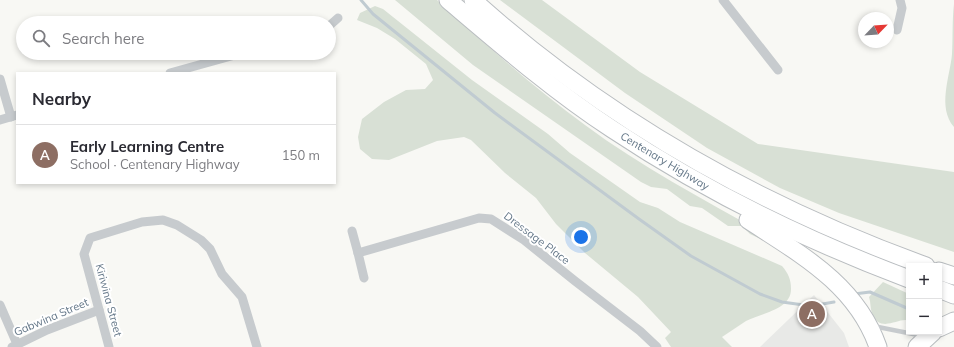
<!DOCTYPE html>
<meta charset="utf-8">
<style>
:root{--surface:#fff;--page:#f7f7f7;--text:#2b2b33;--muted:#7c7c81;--line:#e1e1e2;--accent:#f45018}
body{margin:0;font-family:Mulish,sans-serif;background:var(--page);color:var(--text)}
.controls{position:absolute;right:12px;bottom:12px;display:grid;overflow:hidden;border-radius:0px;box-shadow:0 2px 6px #0003}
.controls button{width:36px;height:36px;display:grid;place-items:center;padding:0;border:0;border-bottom:1px solid var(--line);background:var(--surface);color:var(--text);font:20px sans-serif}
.compass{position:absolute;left:858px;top:12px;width:36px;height:36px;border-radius:50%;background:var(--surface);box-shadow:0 2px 6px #0003;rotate:65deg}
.you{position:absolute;left:581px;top:237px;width:14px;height:14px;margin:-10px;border:3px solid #fff;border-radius:50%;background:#1a73e8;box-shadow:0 0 0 6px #1a73e833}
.badge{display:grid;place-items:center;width:26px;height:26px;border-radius:50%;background:var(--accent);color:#fff;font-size:13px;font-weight:700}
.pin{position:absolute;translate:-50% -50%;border:2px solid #fff;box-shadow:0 1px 4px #0006}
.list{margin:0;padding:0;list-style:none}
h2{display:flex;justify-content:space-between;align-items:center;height:52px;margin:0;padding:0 16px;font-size:17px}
h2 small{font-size:13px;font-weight:400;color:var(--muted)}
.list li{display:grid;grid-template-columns:26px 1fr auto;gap:12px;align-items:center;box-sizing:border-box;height:60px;padding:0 16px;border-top:1px solid var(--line)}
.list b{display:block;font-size:15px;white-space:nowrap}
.list p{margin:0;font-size:13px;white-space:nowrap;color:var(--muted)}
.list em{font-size:13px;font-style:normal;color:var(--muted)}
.icon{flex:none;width:22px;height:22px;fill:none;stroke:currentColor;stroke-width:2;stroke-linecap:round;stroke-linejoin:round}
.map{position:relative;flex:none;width:954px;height:347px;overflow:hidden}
.search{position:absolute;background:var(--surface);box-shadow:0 2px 6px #0003;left:16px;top:16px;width:320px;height:44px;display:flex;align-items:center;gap:10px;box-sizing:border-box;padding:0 14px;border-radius:22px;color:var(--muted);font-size:15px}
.panel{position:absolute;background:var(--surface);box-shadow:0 2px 6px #0003;left:16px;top:72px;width:320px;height:112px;border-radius:0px}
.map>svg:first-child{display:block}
.built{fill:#e8e9e7}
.green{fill:#d8e0d5}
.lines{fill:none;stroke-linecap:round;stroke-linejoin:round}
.stream{stroke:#c0cbd1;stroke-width:3}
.motorway-casing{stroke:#b9bdc0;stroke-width:19}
.service{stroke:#c7cbce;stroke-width:4.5}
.minor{stroke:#c7cbce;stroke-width:9}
.motorway{stroke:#fff;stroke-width:17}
.labels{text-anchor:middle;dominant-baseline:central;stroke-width:4;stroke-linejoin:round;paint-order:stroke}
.street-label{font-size:11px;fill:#647788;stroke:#fff}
</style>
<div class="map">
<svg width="954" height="347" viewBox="0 0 954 347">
<rect width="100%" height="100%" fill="#f8f8f4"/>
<path class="built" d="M 814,295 L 844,333 L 849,347 L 760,347 Z"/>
<g class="green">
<path d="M 395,0 L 437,0 C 484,43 533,87 585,125 C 644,169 711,203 775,240 L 773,245 L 750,234 L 742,226 L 728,226 L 702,208 L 690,206 L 667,189 L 651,187 L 641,182 L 473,65 Z"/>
<path d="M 500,0 L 542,0 L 640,72 L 758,144 L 954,172 L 954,252 L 839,213 L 780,188 L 707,148 L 625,93 Z"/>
<path d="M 954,4 L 954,127 C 937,107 950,77 952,54 C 953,38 952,21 954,4 Z"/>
<path d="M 375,6 L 383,9 L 472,80 L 548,134 L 570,153 L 640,202 L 658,208 L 680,222 L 782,266 C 788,273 791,279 791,289 C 791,310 761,313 746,321 C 738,326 730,332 722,337 L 732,347 L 671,347 L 665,338 L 671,332 L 638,297 L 585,253 L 556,224 L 536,198 L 505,173 L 471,140 L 464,137 L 437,141 L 389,160 L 372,159 L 360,149 L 358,137 L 362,119 L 384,102 L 406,90 L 425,89 L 433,80 L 426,64 L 395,39 L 377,28 L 357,20 L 360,13 Z"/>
<path d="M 883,282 L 909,294 L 909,321 C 900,316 880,335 872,313 C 870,308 871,303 869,297 Z"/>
</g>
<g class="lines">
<g class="stream">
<path d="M 361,0 L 373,14 L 495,113 L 639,219 L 691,256 L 760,294 L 782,302 L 811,306 L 834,302"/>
<path d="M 854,294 L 870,292 L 909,309"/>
</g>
<defs>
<g id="motorway">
<path d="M 448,0 C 501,45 554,91 612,129 C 705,191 805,240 909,279"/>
<path d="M 473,0 C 604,118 760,206 926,266"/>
<path d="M 748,220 C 800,254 856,284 878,347"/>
<path d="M 939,271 L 954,276"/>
<path d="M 939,289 L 954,295"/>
<path d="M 939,328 L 954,321"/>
<path d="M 917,347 L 933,332"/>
</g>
</defs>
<use href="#motorway" class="motorway-casing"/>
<path class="service" d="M 873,326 L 923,336"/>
<g class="minor">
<path d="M 723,0 L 778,70"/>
<path d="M 329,26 L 338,18"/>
<path d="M 897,30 L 902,8 L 900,0"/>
<path d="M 170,73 L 242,53"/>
<path d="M 0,79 L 11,117"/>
<path d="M 0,120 L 17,115"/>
<path d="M 352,231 L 358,253"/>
<path d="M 364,278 L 358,253 L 479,218 L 491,219 L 524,240 L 575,281 L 640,331 L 657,347"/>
<path d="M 0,305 L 17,344"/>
<path d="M 12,347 L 47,330 L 99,310"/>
<path d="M 109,347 L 84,254 L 90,238 L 142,222 L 163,220 L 177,225 L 201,240 L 210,249 L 222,274 L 242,297 L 257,347"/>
</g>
<use href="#motorway" class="motorway"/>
</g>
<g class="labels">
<g class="street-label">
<text transform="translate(665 161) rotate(31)">Centenary Highway</text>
<text transform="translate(537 238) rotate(37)">Dressage Place</text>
<text transform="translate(109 300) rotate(75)">Kiriwina Street</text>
<text transform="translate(51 317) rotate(-23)">Gabwina Street</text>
</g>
</g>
</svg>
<div class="controls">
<button>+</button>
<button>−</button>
</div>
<svg class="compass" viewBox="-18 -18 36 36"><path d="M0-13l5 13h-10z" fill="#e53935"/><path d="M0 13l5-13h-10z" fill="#7c7c81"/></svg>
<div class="you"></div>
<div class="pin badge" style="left:812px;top:314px;background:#8d6e63">A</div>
<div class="search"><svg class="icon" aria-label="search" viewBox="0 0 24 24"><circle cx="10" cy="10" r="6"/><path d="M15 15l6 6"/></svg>Search here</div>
<section class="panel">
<h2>Nearby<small></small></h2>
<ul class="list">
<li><span class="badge" style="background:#8d6e63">A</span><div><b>Early Learning Centre</b><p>School · Centenary Highway</p></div><em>150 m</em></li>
</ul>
</section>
</div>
